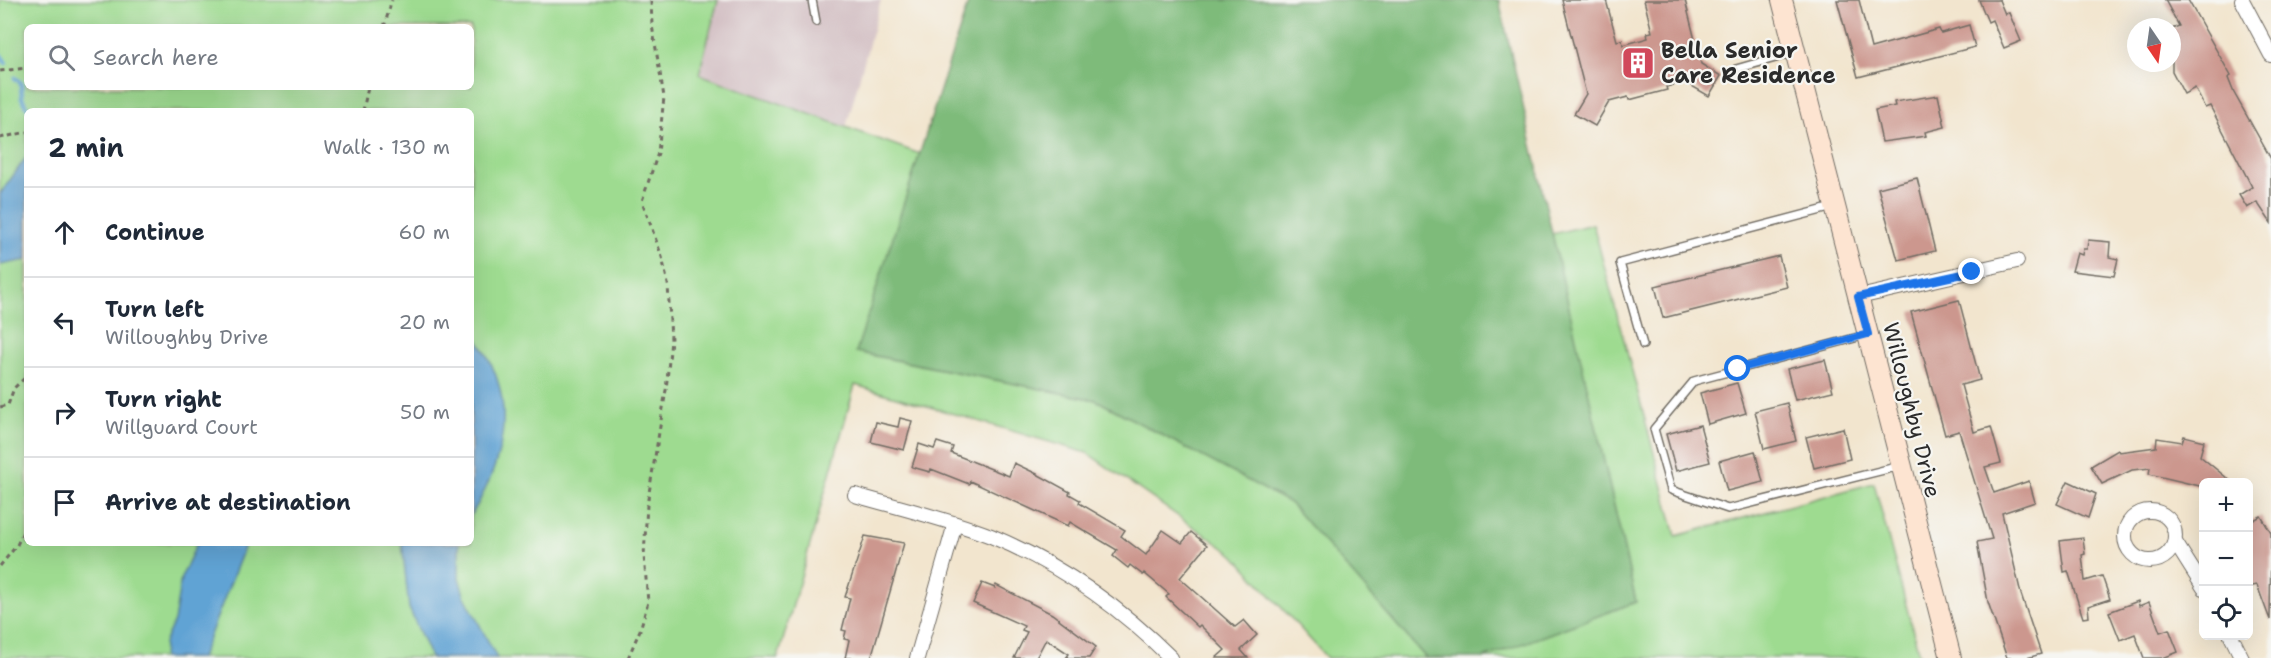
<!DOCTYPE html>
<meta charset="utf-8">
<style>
:root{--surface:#fff;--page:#f2f2f3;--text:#1f2937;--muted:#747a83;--line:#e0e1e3}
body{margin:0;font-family:"Shantell Sans",sans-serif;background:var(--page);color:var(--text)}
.controls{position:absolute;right:18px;bottom:18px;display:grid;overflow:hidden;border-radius:9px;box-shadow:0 6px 24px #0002}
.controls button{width:54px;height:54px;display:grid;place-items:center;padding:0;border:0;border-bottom:2px solid var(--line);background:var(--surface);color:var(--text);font:30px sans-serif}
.compass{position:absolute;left:2127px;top:18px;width:54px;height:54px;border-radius:50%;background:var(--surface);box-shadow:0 6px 24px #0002;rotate:167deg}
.stop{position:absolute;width:18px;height:18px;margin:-14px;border:4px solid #1a73e8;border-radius:50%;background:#fff}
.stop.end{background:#1a73e8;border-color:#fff;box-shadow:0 2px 6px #0008}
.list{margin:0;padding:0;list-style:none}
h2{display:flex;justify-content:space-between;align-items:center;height:78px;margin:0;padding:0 24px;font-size:26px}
h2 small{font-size:20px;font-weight:400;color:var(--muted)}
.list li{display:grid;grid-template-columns:39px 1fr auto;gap:18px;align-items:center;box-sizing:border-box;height:90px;padding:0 24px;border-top:2px solid var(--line)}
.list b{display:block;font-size:22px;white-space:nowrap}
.list p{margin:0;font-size:20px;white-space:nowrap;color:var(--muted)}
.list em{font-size:20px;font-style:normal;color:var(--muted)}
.icon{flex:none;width:33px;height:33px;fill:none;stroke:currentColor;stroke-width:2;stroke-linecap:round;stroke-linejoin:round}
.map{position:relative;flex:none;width:2271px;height:658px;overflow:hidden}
.search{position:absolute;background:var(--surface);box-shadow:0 6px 24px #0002;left:24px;top:24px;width:450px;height:66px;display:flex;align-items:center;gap:15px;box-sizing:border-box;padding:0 21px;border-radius:9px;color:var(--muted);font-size:22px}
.panel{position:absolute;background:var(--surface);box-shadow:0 6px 24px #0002;left:24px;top:108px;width:450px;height:438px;border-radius:9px}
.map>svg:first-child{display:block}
.industrial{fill:#d2bec2}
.green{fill:#9edb90;stroke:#64835e;stroke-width:1.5;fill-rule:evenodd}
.forest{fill:#7ebb7a;stroke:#547352;stroke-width:1.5}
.water{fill:#60a3d4;stroke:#466780;stroke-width:1.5}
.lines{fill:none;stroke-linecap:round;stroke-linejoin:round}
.stream{stroke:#60a3d4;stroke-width:4.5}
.building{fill:#cc978e}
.lane-casing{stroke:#716c64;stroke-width:10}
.street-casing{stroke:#716c64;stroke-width:16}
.secondary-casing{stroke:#716c64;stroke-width:22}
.path{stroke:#716c64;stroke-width:3;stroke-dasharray:4.5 4.5;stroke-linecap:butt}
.lane{stroke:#fff;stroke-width:7}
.street{stroke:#fff;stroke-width:14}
.secondary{stroke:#fde4d1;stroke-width:20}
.route{stroke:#1a73e8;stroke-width:8}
.labels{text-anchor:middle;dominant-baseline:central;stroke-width:4.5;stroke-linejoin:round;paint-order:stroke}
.poi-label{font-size:22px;font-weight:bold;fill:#2b2b2b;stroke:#f6f6f2;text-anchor:start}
.street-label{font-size:22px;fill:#2b2b2b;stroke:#f6f6f2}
</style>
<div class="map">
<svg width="2271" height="658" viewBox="0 0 2271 658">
<rect width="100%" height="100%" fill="#f6f6f2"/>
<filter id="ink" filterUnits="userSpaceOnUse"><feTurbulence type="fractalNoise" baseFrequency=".0167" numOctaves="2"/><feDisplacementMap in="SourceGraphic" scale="12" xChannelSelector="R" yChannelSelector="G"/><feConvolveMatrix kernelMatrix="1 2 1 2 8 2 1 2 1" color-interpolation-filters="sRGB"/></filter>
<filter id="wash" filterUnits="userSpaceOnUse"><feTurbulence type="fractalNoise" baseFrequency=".008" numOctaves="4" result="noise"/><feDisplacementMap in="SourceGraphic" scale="24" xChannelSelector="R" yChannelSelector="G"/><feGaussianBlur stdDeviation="1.35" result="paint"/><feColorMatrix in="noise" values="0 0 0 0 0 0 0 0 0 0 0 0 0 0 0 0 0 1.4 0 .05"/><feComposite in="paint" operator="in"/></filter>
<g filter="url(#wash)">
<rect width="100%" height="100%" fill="#f2e5ce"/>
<path class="industrial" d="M 718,0 L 881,0 L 846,127 L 699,74 Z"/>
<g class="green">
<path d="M 0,0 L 718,0 L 699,74 L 920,154 L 864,354 L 1096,400 L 1290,503 L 1426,658 L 1327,658 L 1234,555 L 1087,453 L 855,385 L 778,658 L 0,658 ZM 27,27 L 471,27 L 471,87 L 27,87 ZM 27,111 L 471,111 L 471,543 L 27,543 Z"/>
<path d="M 1593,224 L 1676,536 L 1874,483 L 1920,658 L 1483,658 L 1636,602 L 1552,234 Z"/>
</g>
<path class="forest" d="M 969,0 L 1499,0 L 1636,602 L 1483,658 L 1426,658 L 1290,503 L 1096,400 L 856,352 Z"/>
<g class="water">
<path d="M 27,156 L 27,260 L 0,265 L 0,194 Z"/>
<path d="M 471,331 C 519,393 509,452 471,516 Z"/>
<path d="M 197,543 L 246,543 L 201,658 L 163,658 L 164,643 L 174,621 L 181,578 Z"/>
<path d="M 402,543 L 459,543 L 459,578 L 464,595 L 497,658 L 431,658 L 409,608 Z"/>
</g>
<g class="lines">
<g class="stream">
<path d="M 0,54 L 6,63"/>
<path d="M 15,78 L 21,83 L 22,98 L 29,111"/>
</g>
</g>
<g id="blocks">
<g class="building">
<path d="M 1562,0 L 1606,0 L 1617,41 L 1622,40 L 1623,45 L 1648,38 L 1647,33 L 1652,32 L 1644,0 L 1685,0 L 1701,64 L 1721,76 L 1709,96 L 1685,82 L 1666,87 L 1667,90 L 1629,100 L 1628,97 L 1609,102 L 1595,126 L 1574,114 L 1586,94 Z"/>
<path d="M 1837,0 L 1859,0 L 1871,48 L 1939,29 L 1941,33 L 1969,25 L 1975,47 L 1858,77 Z"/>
<path d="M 1979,0 L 1999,0 L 2005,14 L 2009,13 L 2021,41 L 2004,48 L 1992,20 L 1988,22 Z"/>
<path d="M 2165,0 L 2188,0 L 2231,76 L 2228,78 L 2234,93 L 2271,159 L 2271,223 L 2257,202 L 2247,208 L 2239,195 L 2252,187 L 2210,106 L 2205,108 L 2195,88 L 2184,94 L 2172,71 L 2172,29 L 2179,26 Z"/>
<path d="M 1938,95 L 1945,127 L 1925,132 L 1926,136 L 1882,142 L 1875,110 L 1895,106 L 1894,102 Z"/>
<path d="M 1917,178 L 1935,251 L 1898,260 L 1878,188 Z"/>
<path d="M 2088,240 L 2110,242 L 2109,257 L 2118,259 L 2114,276 L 2072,271 L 2077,253 L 2082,255 L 2083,249 L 2087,249 Z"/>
<path d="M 1779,256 L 1787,287 L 1663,318 L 1655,286 Z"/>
<path d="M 1959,300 L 1980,380 L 1961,385 L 1974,432 L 1991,427 L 2001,463 L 1985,467 L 1994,493 L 2029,481 L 2035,502 L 2002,513 L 2021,594 L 2041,654 L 2027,658 L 2007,658 L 1988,602 L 1977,542 L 1992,539 L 1959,431 L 1945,435 L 1911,312 Z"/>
<path d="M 1825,360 L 1833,391 L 1795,400 L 1787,369 Z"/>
<path d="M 1737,383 L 1746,413 L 1708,424 L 1700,393 Z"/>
<path d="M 1787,403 L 1796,441 L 1764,449 L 1755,411 Z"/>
<path d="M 900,418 L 912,421 L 904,450 L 871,442 L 876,422 L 898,427 Z"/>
<path d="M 1700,425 L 1710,462 L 1676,471 L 1666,434 Z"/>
<path d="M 1843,428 L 1850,459 L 1814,468 L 1806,437 Z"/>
<path d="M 2184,436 L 2204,441 L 2200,456 L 2233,483 L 2204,483 L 2204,487 L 2149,474 L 2150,468 L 2132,470 L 2102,484 L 2091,466 L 2118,450 L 2119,452 L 2156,447 L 2157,438 L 2182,442 Z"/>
<path d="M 937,442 L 953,447 L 951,453 L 1009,476 L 1014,463 L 1037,474 L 1070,492 L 1069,494 L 1080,500 L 1079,503 L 1125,530 L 1121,536 L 1146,555 L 1163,530 L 1182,543 L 1191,532 L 1207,545 L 1180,578 L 1235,627 L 1244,620 L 1257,635 L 1241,650 L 1248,658 L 1216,658 L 1225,650 L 1200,625 L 1198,627 L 1166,597 L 1169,594 L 1144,573 L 1143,575 L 1130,565 L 1128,568 L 1113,556 L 1117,550 L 1070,522 L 1068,526 L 970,481 L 969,484 L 931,469 L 930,472 L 912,467 L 919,444 L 934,449 Z"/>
<path d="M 1755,451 L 1763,482 L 1727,491 L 1719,461 Z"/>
<path d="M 2068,481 L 2096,494 L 2088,518 L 2057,504 Z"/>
<path d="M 2261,516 L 2271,533 L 2270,620 L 2257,585 L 2248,587 L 2248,523 Z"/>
<path d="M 865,536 L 904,543 L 871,658 L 845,658 L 849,640 L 844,639 L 846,631 L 842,630 L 850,598 L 845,597 Z"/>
<path d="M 2083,538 L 2085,554 L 2082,555 L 2085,581 L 2102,576 L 2110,599 L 2088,606 L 2089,617 L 2083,618 L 2068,571 L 2064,572 L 2060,541 Z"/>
<path d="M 982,583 L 995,588 L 996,585 L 1052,614 L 1096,647 L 1089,658 L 1066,658 L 1069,654 L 1046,639 L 1036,658 L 1014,658 L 1027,632 L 1022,630 L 1024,626 L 973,603 Z"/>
<path d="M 2138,601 L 2139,606 L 2149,602 L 2160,632 L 2169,629 L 2178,652 L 2163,658 L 2144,658 L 2135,634 L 2120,640 L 2109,612 Z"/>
</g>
</g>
</g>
<g filter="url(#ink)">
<use href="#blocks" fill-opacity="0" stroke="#716c64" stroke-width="1.5"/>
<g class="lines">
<defs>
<g id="lane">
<path d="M 812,0 L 816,22"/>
<path d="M 1736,69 L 1793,53"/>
<path d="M 1866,335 L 1694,381 L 1654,429 L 1671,490 L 1728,509 L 1900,466"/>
<path d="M 1643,345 L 1620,263 L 1833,207"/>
</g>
<g id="street">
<path d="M 2242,0 L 2271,55"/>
<path d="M 1859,297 L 2017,261"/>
<path d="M 855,495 C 900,508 947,519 991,536 C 1059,564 1119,606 1171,658"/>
<circle cx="2150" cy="536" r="25"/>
<path d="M 2175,542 L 2204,588"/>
<path d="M 2231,636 L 2242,658"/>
<path d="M 917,658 L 955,524"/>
</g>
<path id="secondary" d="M 1782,0 L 1951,658"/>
</defs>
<use href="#lane" class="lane-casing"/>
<use href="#street" class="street-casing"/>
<use href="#secondary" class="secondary-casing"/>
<g class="path">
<path d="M 384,27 L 392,0"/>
<path d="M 0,71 L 27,68"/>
<path d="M 363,111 L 368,87"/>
<path d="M 0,138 L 27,132"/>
<path d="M 0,407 L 8,405 L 14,388 L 27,376"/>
<path d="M 0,566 L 17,545 L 27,523"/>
<path d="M 628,658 L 640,630 L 648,602 L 644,556 L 647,505 L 666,390 L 671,340 L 668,284 L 662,257 L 642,201 L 658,153 L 664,97 L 652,25 L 651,0"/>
</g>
<use href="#lane" class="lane"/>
<use href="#street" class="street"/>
<use href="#secondary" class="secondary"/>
</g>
</g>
<g class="lines" filter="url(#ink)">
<path class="route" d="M 1738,369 L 1868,334 L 1858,297 L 1972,272"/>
</g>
<defs>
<symbol id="building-square" viewBox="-11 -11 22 22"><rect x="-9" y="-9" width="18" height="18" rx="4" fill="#d1495b" stroke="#f6f6f2"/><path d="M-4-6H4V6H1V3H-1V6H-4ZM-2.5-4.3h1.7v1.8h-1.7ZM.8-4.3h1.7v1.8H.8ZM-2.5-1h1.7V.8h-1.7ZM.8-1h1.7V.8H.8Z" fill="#fff"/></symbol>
</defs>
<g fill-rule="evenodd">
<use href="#building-square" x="1619" y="44" width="38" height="38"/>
</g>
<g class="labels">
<g class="poi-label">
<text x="1661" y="50">Bella Senior<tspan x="1661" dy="25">Care Residence</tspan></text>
</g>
<g class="street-label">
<text transform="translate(1912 410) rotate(76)">Willoughby Drive</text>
</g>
</g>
</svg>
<div class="controls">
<button>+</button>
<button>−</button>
<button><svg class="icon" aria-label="locate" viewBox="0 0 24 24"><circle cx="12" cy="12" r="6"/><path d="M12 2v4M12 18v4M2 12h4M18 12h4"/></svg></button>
</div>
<svg class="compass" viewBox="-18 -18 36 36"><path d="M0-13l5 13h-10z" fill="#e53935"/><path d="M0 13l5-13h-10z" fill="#747a83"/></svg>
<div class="stop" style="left:1738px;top:369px"></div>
<div class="stop end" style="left:1972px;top:272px"></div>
<div class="search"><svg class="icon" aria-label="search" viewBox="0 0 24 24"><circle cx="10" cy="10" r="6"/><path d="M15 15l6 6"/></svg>Search here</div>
<section class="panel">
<h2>2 min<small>Walk · 130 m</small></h2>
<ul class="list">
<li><svg class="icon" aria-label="ahead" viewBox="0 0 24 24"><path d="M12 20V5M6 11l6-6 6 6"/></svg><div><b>Continue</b></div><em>60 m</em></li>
<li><svg class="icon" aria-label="left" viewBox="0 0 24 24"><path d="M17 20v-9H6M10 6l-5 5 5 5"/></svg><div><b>Turn left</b><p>Willoughby Drive</p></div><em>20 m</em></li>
<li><svg class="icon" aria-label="right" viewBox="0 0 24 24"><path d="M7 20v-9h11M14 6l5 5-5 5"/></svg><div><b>Turn right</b><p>Willguard Court</p></div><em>50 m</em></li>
<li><svg class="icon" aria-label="arrive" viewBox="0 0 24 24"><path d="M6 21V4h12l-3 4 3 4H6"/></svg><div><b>Arrive at destination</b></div></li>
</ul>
</section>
</div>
